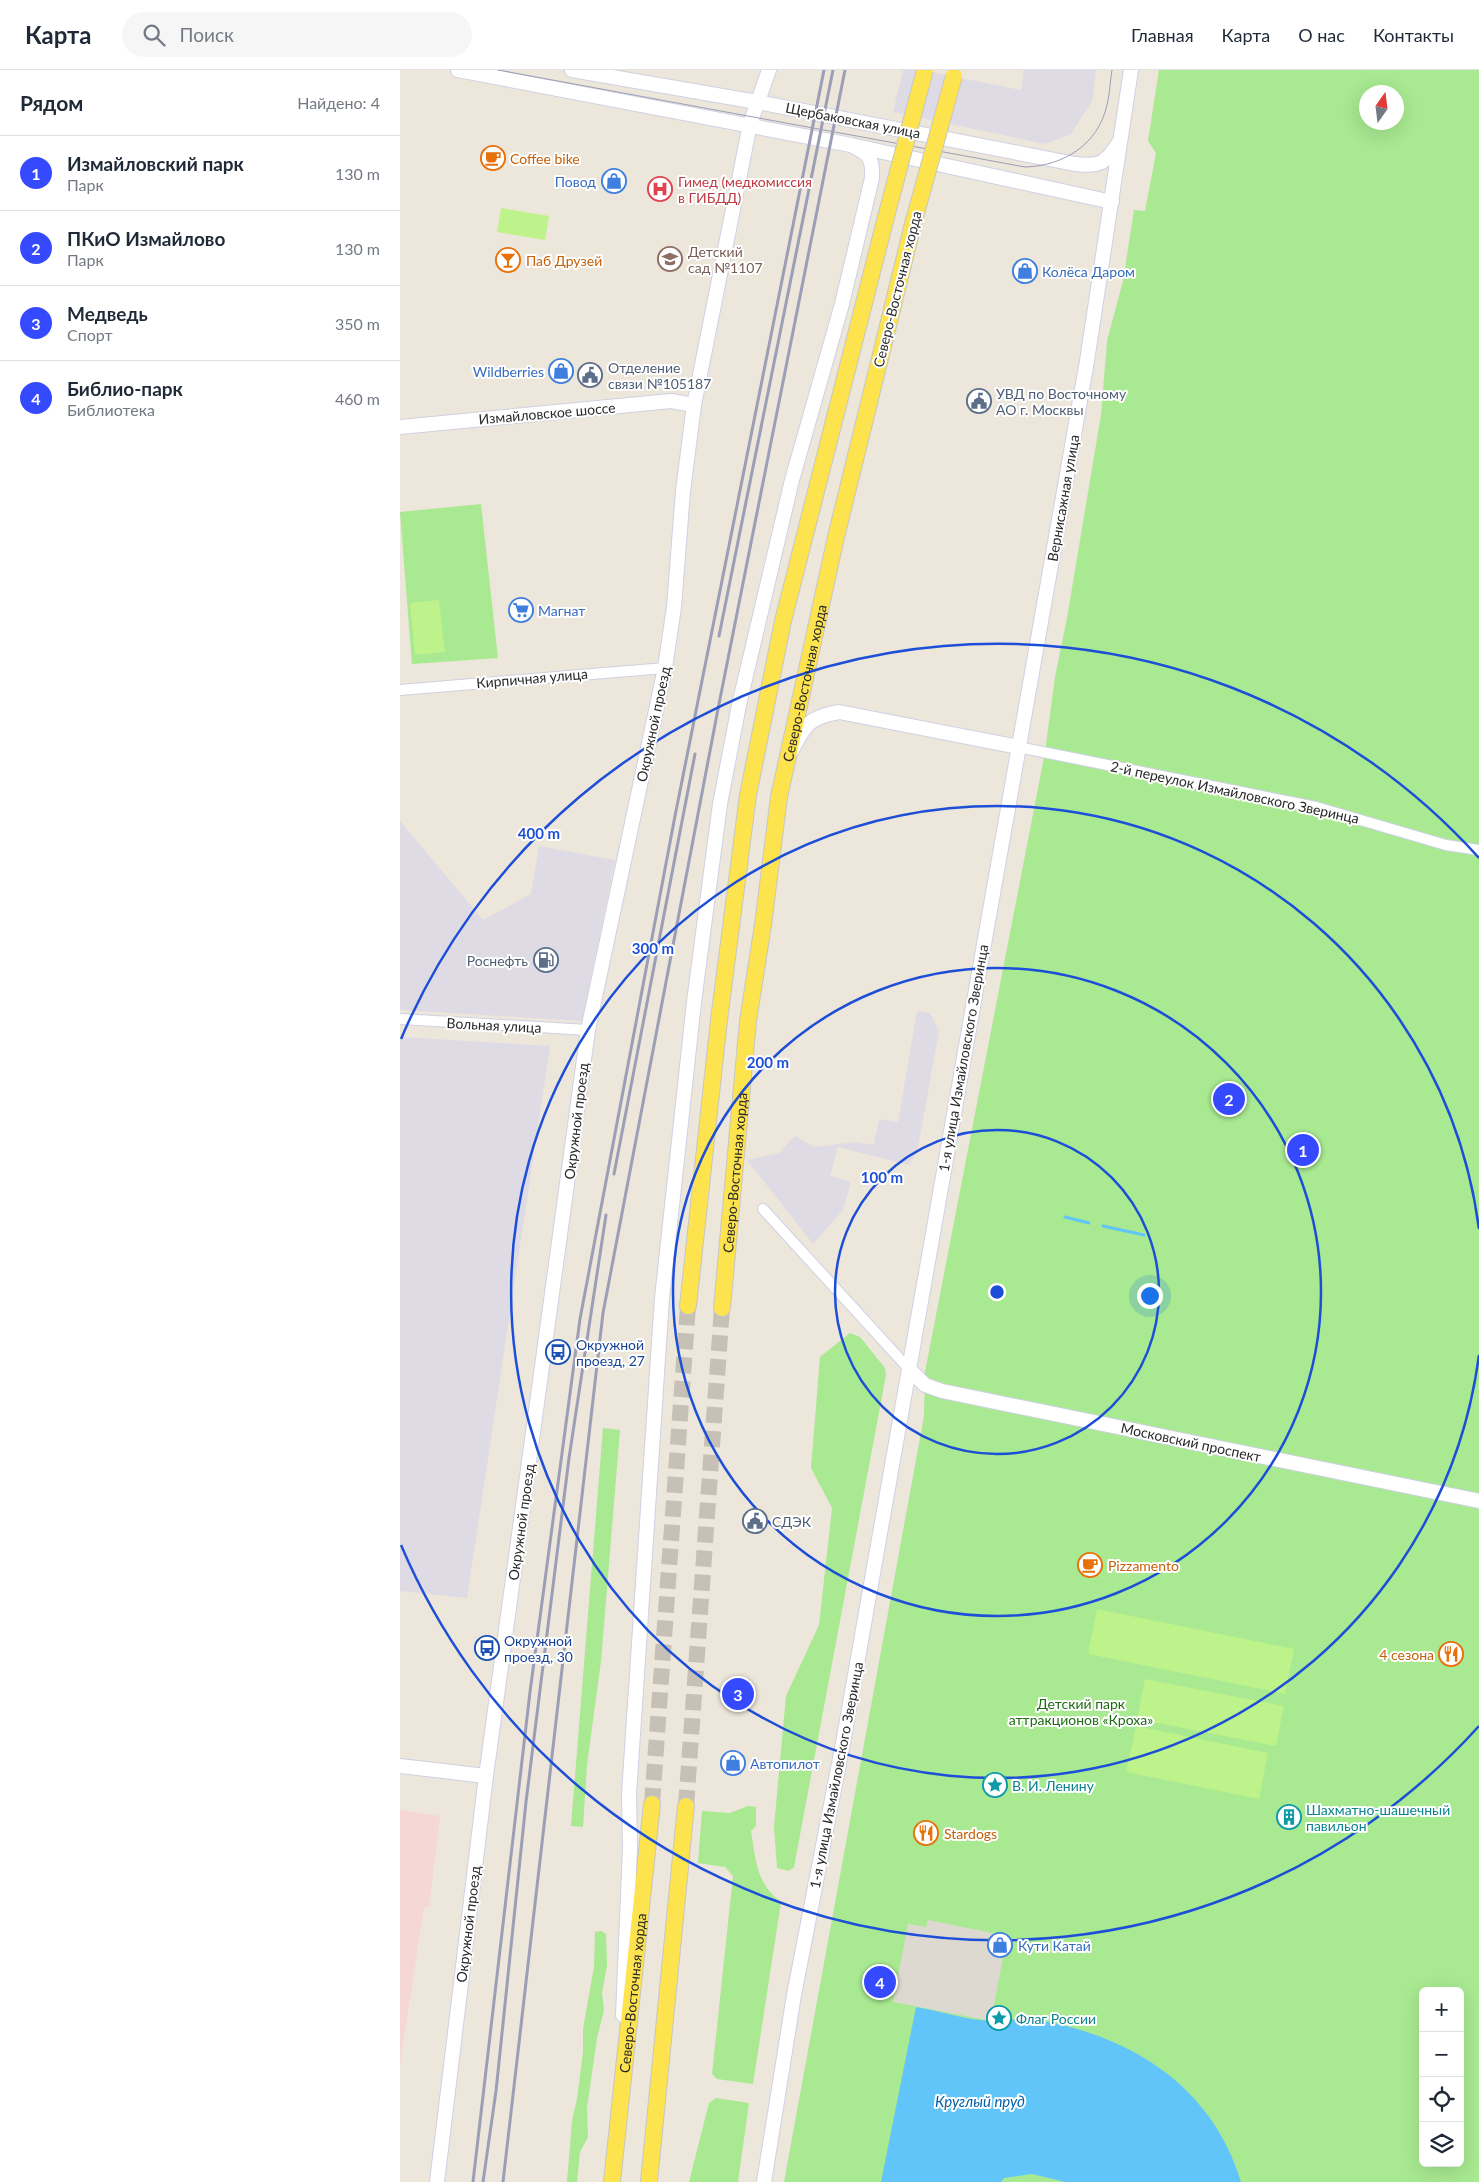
<!DOCTYPE html>
<html lang="ru">
<meta charset="utf-8">
<style>
:root{--surface:#fff;--page:#f6f6f7;--text:#1f2937;--muted:#747a83;--line:#e0e1e3;--accent:#354aff}
body{margin:0;font-family:Lato,sans-serif;background:var(--page);color:var(--text)}
.controls{position:absolute;right:15px;bottom:15px;display:grid;overflow:hidden;border-radius:8px;box-shadow:0 5px 20px #0002}
.controls button{width:45px;height:45px;display:grid;place-items:center;padding:0;border:0;border-bottom:1px solid var(--line);background:var(--surface);color:var(--text);font:25px sans-serif}
.compass{position:absolute;left:959px;top:15px;width:45px;height:45px;border-radius:50%;background:var(--surface);box-shadow:0 5px 20px #0002;rotate:14deg}
.you{position:absolute;left:749px;top:1225px;width:18px;height:18px;margin:-12px;border:4px solid #fff;border-radius:50%;background:#1a73e8;box-shadow:0 0 0 8px #1a73e833}
.badge{display:grid;place-items:center;width:32px;height:32px;border-radius:50%;background:var(--accent);color:#fff;font-size:16px;font-weight:700}
.pin{position:absolute;translate:-50% -50%;border:2px solid #fff;box-shadow:0 1px 5px #0006}
.list{margin:0;padding:0;list-style:none}
h2{display:flex;justify-content:space-between;align-items:center;height:65px;margin:0;padding:0 20px;font-size:21px}
h2 small{font-size:16px;font-weight:400;color:var(--muted)}
.list li{display:grid;grid-template-columns:32px 1fr auto;gap:15px;align-items:center;box-sizing:border-box;height:75px;padding:0 20px;border-top:1px solid var(--line)}
.list b{display:block;font-size:19px;white-space:nowrap}
.list p{margin:0;font-size:16px;white-space:nowrap;color:var(--muted)}
.list em{font-size:16px;font-style:normal;color:var(--muted)}
.icon{flex:none;width:28px;height:28px;fill:none;stroke:currentColor;stroke-width:2;stroke-linecap:round;stroke-linejoin:round}
.map{position:relative;flex:none;width:1079px;height:2112px;overflow:hidden}
header{display:flex;align-items:center;gap:30px;box-sizing:border-box;height:70px;padding:0 25px;background:var(--surface);border-bottom:1px solid var(--line)}
header strong{font-size:24px}
nav{display:flex;gap:28px;margin-inline-start:auto;font-size:18px}
.search{width:350px;height:45px;background:var(--page);display:flex;align-items:center;gap:12px;box-sizing:border-box;padding:0 18px;border-radius:28px;color:var(--muted);font-size:19px}
main{display:flex}
aside{flex:1;background:var(--surface)}
.map>svg:first-child{display:block}
.industrial{fill:#dfdbe5}
.medical{fill:#f5d7d6}
.green{fill:#a8e991;fill-rule:evenodd}
.pitch{fill:#bef28b}
.plaza{fill:#ddd9d1}
.water{fill:#62c5fa}
.lines{fill:none;stroke-linecap:round;stroke-linejoin:round}
.stream{stroke:#62c5fa;stroke-width:3}
.primary-tunnel{stroke:#c6c0b7;stroke-width:16;stroke-dasharray:16 8;stroke-linecap:butt}
.street-casing{stroke:#cfd1e4;stroke-width:12}
.secondary-casing{stroke:#cfd1e4;stroke-width:16}
.primary-casing{stroke:#c7c7c7;stroke-width:18}
.street{stroke:#fff;stroke-width:10}
.secondary{stroke:#fff;stroke-width:14}
.primary{stroke:#fde34e;stroke-width:16}
.tram{stroke:#9c9eb6;stroke-width:1}
.rail{stroke:#9c9eb6;stroke-width:3}
.primary-bridge-casing{stroke:#c7c7c7;stroke-width:18;stroke-linecap:butt}
.primary-bridge{stroke:#fde34e;stroke-width:16}
.ring{fill:none;stroke:#1d4ed8;stroke-width:2.5}
.labels{text-anchor:middle;dominant-baseline:central;stroke-width:4;stroke-linejoin:round;paint-order:stroke}
.street-label{font-size:14px;fill:#292929;stroke:#fff}
.food-label{font-size:14px;fill:#c56008;stroke:#fff;text-anchor:start}
.shop-label{font-size:14px;fill:#366cbe;stroke:#fff;text-anchor:start}
.health-label{font-size:14px;fill:#be3a42;stroke:#fff;text-anchor:start}
.education-label{font-size:14px;fill:#785e54;stroke:#fff;text-anchor:start}
.service-label{font-size:14px;fill:#4e5e75;stroke:#fff;text-anchor:start}
.transit-label{font-size:14px;fill:#164399;stroke:#fff;text-anchor:start}
.park-label{font-size:14px;fill:#1e6d13;stroke:#fff}
.culture-label{font-size:14px;fill:#0d838f;stroke:#fff;text-anchor:start}
.water-label{font-size:15px;font-style:italic;fill:#0160a6;stroke:#fff}
.centre{fill:#1d4ed8;stroke:#fff;stroke-width:2.5}
.ring-label{font-size:15px;text-anchor:middle;font-weight:bold;fill:#1d4ed8;stroke:#fff;stroke-width:4;stroke-linejoin:round;paint-order:stroke}
</style>
<header>
<strong>Карта</strong>
<div class="search"><svg class="icon" aria-label="search" viewBox="0 0 24 24"><circle cx="10" cy="10" r="6"/><path d="M15 15l6 6"/></svg>Поиск</div>
<nav><a>Главная</a><a>Карта</a><a>О нас</a><a>Контакты</a></nav>
</header>
<main>
<aside>
<h2>Рядом<small>Найдено: 4</small></h2>
<ul class="list">
<li><span class="badge">1</span><div><b>Измайловский парк</b><p>Парк</p></div><em>130 m</em></li>
<li><span class="badge">2</span><div><b>ПКиО Измайлово</b><p>Парк</p></div><em>130 m</em></li>
<li><span class="badge">3</span><div><b>Медведь</b><p>Спорт</p></div><em>350 m</em></li>
<li><span class="badge">4</span><div><b>Библио-парк</b><p>Библиотека</p></div><em>460 m</em></li>
</ul>
</aside>
<div class="map">
<svg width="1079" height="2112" viewBox="0 0 1079 2112">
<rect width="100%" height="100%" fill="#ede6da"/>
<g class="industrial">
<path d="M 503,0 L 521,0 L 621,20 L 624,0 L 696,0 L 692,31 L 671,64 L 645,74 L 493,42 Z"/>
<path d="M 0,751 L 83,850 L 131,824 L 139,776 L 215,790 L 182,951 L 0,940 Z"/>
<path d="M 517,941 L 530,943 L 539,961 L 517,1082 L 509,1095 L 438,1077 L 430,1106 L 451,1112 L 443,1140 L 413,1174 L 347,1090 L 379,1083 L 395,1066 L 414,1077 L 455,1072 L 474,1075 L 479,1049 L 498,1052 Z"/>
<path d="M 0,967 L 150,976 L 67,1528 L 0,1521 Z"/>
</g>
<path class="medical" d="M 0,1740 L 40,1746 L 29,1837 L 24,1837 L 0,1994 Z"/>
<g class="green">
<path d="M 759,0 L 1079,0 L 1079,2112 L 384,2112 L 524,1346 L 525,1302 L 645,682 L 655,607 L 667,548 L 701,345 L 707,271 L 723,211 L 734,140 L 745,141 L 756,83 L 748,71 ZM 966,22 L 996,22 L 996,52 L 966,52 ZM 1023,1921 L 1060,1921 L 1060,2093 L 1023,2093 Z"/>
<path d="M 81,434 L 98,588 L 12,594 L 0,442 Z"/>
<path d="M 450,1263 L 460,1267 L 485,1298 L 486,1305 L 394,1797 L 389,1801 L 377,1798 L 374,1757 L 386,1626 L 419,1555 L 432,1438 L 411,1398 L 420,1287 Z"/>
<path d="M 203,1358 L 220,1360 L 201,1591 L 187,1695 L 183,1757 L 171,1756 Z"/>
<path d="M 348,1736 L 356,1737 L 356,1756 L 351,1761 C 356,1791 356,1813 381,1832 L 353,2014 L 317,2009 L 312,2004 L 333,1806 L 325,1797 L 298,1793 L 302,1741 L 330,1743 Z"/>
<path d="M 201,1861 L 206,1864 L 207,1895 L 202,1923 L 204,1940 L 197,1968 L 187,2038 L 188,2067 L 180,2082 L 177,2112 L 167,2112 L 172,2051 L 177,2029 L 183,1982 L 183,1959 L 194,1897 L 195,1862 Z"/>
<path d="M 316,2028 L 349,2033 L 338,2112 L 289,2112 L 309,2033 Z"/>
</g>
<g class="pitch">
<path d="M 101,138 L 149,146 L 145,170 L 97,162 Z"/>
<path d="M 39,530 L 45,582 L 15,585 L 10,533 Z"/>
<path d="M 697,1539 L 894,1579 L 885,1624 L 688,1584 Z"/>
<path d="M 745,1609 L 884,1636 L 876,1676 L 737,1649 Z"/>
<path d="M 736,1656 L 868,1683 L 859,1729 L 726,1702 Z"/>
</g>
<path class="plaza" d="M 528,1850 L 607,1866 L 591,1951 L 493,1932 L 508,1854 L 526,1857 Z"/>
<path class="water" d="M 516,1937 C 541,1941 566,1950 591,1951 C 601,1952 611,1949 621,1949 C 636,1949 655,1953 670,1957 C 752,1979 816,2029 841,2112 L 665,2112 L 632,2104 L 604,2108 L 601,2112 L 481,2112 Z"/>
<g class="lines">
<g class="stream">
<path d="M 665,1147 L 689,1153"/>
<path d="M 703,1156 L 744,1165"/>
</g>
<g class="primary-tunnel">
<path d="M 252,1734 L 288,1236"/>
<path d="M 286,1736 L 322,1238"/>
</g>
<defs>
<g id="street">
<path d="M 0,620 L 265,598"/>
<path d="M 618,677 L 916,737 L 1046,775 L 1079,780"/>
<path d="M 0,949 L 188,960"/>
<path d="M 363,1139 L 509,1299"/>
</g>
<g id="secondary">
<path d="M 58,0 L 451,75 L 712,132"/>
<path d="M 172,0 L 357,32 L 675,94 C 701,97 706,93 720,71"/>
<path d="M 0,357 L 271,331 L 294,335"/>
<path d="M 392,680 C 405,654 410,647 439,642 L 618,677"/>
<path d="M 509,1299 L 525,1315 L 542,1321 L 1079,1431"/>
<path d="M 0,1696 L 86,1706"/>
<path d="M 223,1945 L 230,1778 L 229,1724 L 262,1228 L 294,932 L 320,734 L 339,635 L 392,410 L 442,234 L 472,108 C 473,87 469,84 451,75"/>
<path d="M 37,2112 L 86,1706 L 188,960 L 265,598 L 274,537 L 283,421 L 294,335 L 350,54 L 369,0"/>
<path d="M 364,2112 L 394,1925 L 443,1673 L 687,291 L 731,0"/>
</g>
<g id="primary">
<path d="M 288,1236 L 319,950 L 348,725 L 383,551 L 486,147"/>
<path id="s1" d="M 322,1238 L 348,951 L 363,855 L 379,727 L 436,467 L 513,154"/>
<path id="s2" d="M 212,2112 L 252,1734"/>
<path d="M 249,2112 L 286,1736"/>
</g>
</defs>
<use href="#street" class="street-casing"/>
<use href="#secondary" class="secondary-casing"/>
<use href="#primary" class="primary-casing"/>
<use href="#street" class="street"/>
<use href="#secondary" class="secondary"/>
<use href="#primary" class="primary"/>
<path class="tram" d="M 98,0 L 625,97 C 663,96 698,75 707,35 C 710,23 710,11 712,0"/>
<g class="rail">
<path d="M 319,566 L 433,0"/>
<path d="M 214,1104 L 295,684"/>
<path d="M 73,2112 L 130,1622 L 180,1249 L 275,746 L 424,0"/>
<path d="M 83,2112 L 96,2021 L 126,1732 L 169,1388 L 206,1145"/>
<path d="M 103,2112 L 203,1243 L 318,639 L 445,0"/>
</g>
<defs>
<g id="primary-bridge">
<path d="M 486,147 L 525,0"/>
<path d="M 513,154 L 554,6"/>
</g>
</defs>
<use href="#primary-bridge" class="primary-bridge-casing"/>
<use href="#primary-bridge" class="primary-bridge"/>
</g>
<g class="ring">
<circle cx="597" cy="1222" r="162"/>
<circle cx="597" cy="1222" r="324"/>
<path d="M1079 1285A486 486 0 1 1 1079 1159"/>
<path d="M1079 1656A648 648 0 0 1 1 1475M1 969A648 648 0 0 1 1079 788"/>
</g>
<defs>
<symbol id="cafe-ring" viewBox="-11 -11 22 22"><circle r="9.5" fill="#fff" stroke="#e8710a" stroke-width="1.5"/><path d="M-5.5-4.5H6V0H3Q3 3.5 0 3.5H-2.5Q-5.5 3.5-5.5 0ZM3-3.2v2h1.7v-2ZM-6 4.5H4V6H-6Z" fill="#e8710a"/></symbol>
<symbol id="shop-ring" viewBox="-11 -11 22 22"><circle r="9.5" fill="#fff" stroke="#3f7fe0" stroke-width="1.5"/><path d="M-5-2.5h2.3a2.7 3.5 0 0 1 5.4 0H5L5.5 6h-11ZM-1.5-2.5h3a1.5 2.3 0 0 0-3 0Z" fill="#3f7fe0"/></symbol>
<symbol id="hospital-ring" viewBox="-11 -11 22 22"><circle r="9.5" fill="#fff" stroke="#e0444e" stroke-width="1.5"/><path d="M-5-5h3v3.5h4V-5h3V5h-3V1.5h-4V5h-3Z" fill="#e0444e"/></symbol>
<symbol id="school-ring" viewBox="-11 -11 22 22"><circle r="9.5" fill="#fff" stroke="#8d6e63" stroke-width="1.5"/><path d="M0-5L7-2L0 1L-7-2ZM-4 1L0 2.5L4 1V4Q0 6-4 4Z" fill="#8d6e63"/></symbol>
<symbol id="bar-ring" viewBox="-11 -11 22 22"><circle r="9.5" fill="#fff" stroke="#e8710a" stroke-width="1.5"/><path d="M-6-5H6L.8 .8V4.5H3.5V6h-7V4.5H-.8V.8Z" fill="#e8710a"/></symbol>
<symbol id="civic-ring" viewBox="-11 -11 22 22"><circle r="9.5" fill="#fff" stroke="#5c6f8a" stroke-width="1.5"/><path d="M-.6-6.5H3V-4.5H.6V-3L4-1V1h2V6H-6V1h2V-1L-.6-3ZM-1.2 2.5V6h2.4V2.5Z" fill="#5c6f8a"/></symbol>
<symbol id="supermarket-ring" viewBox="-11 -11 22 22"><circle r="9.5" fill="#fff" stroke="#3f7fe0" stroke-width="1.5"/><path d="M-6-5.5h2.5l.6 2H6L4.5 2H-2.5L-4.4-4H-6ZM-1.5 3.2a1.3 1.3 0 1 0 .1 0ZM3 3.2a1.3 1.3 0 1 0 .1 0Z" fill="#3f7fe0"/></symbol>
<symbol id="fuel-ring" viewBox="-11 -11 22 22"><circle r="9.5" fill="#fff" stroke="#5c6f8a" stroke-width="1.5"/><path d="M-5.5-6h7V0h2V4h1.3V-2.5L3-4.5l.8-.8L6-3V5H2.5V1h-1V6h-7ZM-4.2-4.7v3.2H.2V-4.7Z" fill="#5c6f8a"/></symbol>
<symbol id="bus-ring" viewBox="-11 -11 22 22"><circle r="9.5" fill="#fff" stroke="#1a4fb4" stroke-width="1.5"/><path d="M-5-6H5V4H4V6H2V4H-2V6H-4V4H-5ZM-3.5-4V0h7V-4ZM-3.5 1.2v1.5H-2V1.2ZM2 1.2v1.5H3.5V1.2Z" fill="#1a4fb4"/></symbol>
<symbol id="restaurant-ring" viewBox="-11 -11 22 22"><circle r="9.5" fill="#fff" stroke="#e8710a" stroke-width="1.5"/><path d="M-5-6h1v4h1v-4h1v4h1v-4h1v5L-1.5 .5V6h-2V.5L-5-1ZM5-6V6H3V1.5H1.5Q1.5-4 5-6Z" fill="#e8710a"/></symbol>
<symbol id="sight-ring" viewBox="-11 -11 22 22"><circle r="9.5" fill="#fff" stroke="#0f9aa8" stroke-width="1.5"/><path d="M0-6L1.8-2.2L6-1.7L2.9 1.2L3.7 5.4L0 3.3L-3.7 5.4L-2.9 1.2L-6-1.7L-1.8-2.2Z" fill="#0f9aa8"/></symbol>
<symbol id="building-ring" viewBox="-11 -11 22 22"><circle r="9.5" fill="#fff" stroke="#0f9aa8" stroke-width="1.5"/><path d="M-4-6H4V6H1V3H-1V6H-4ZM-2.5-4.3h1.7v1.8h-1.7ZM.8-4.3h1.7v1.8H.8ZM-2.5-1h1.7V.8h-1.7ZM.8-1h1.7V.8H.8Z" fill="#0f9aa8"/></symbol>
</defs>
<g fill-rule="evenodd">
<use href="#cafe-ring" x="79" y="74" width="28" height="28"/>
<use href="#shop-ring" x="200" y="97" width="28" height="28"/>
<use href="#hospital-ring" x="246" y="105" width="28" height="28"/>
<use href="#school-ring" x="256" y="175" width="28" height="28"/>
<use href="#bar-ring" x="94" y="176" width="28" height="28"/>
<use href="#shop-ring" x="611" y="187" width="28" height="28"/>
<use href="#shop-ring" x="147" y="287" width="28" height="28"/>
<use href="#civic-ring" x="176" y="291" width="28" height="28"/>
<use href="#civic-ring" x="565" y="317" width="28" height="28"/>
<use href="#supermarket-ring" x="107" y="526" width="28" height="28"/>
<use href="#fuel-ring" x="132" y="876" width="28" height="28"/>
<use href="#bus-ring" x="144" y="1268" width="28" height="28"/>
<use href="#civic-ring" x="341" y="1437" width="28" height="28"/>
<use href="#cafe-ring" x="676" y="1481" width="28" height="28"/>
<use href="#bus-ring" x="73" y="1564" width="28" height="28"/>
<use href="#restaurant-ring" x="1037" y="1570" width="28" height="28"/>
<use href="#shop-ring" x="319" y="1679" width="28" height="28"/>
<use href="#sight-ring" x="581" y="1701" width="28" height="28"/>
<use href="#building-ring" x="875" y="1733" width="28" height="28"/>
<use href="#restaurant-ring" x="512" y="1749" width="28" height="28"/>
<use href="#shop-ring" x="586" y="1861" width="28" height="28"/>
<use href="#sight-ring" x="585" y="1934" width="28" height="28"/>
</g>
<g class="labels">
<g class="street-label">
<text transform="translate(453 50) rotate(11)">Щербаковская улица</text>
<text transform="translate(497 219) rotate(-76)">Северо-Восточная хорда</text>
<text transform="translate(147 343) rotate(-5)">Измайловское шоссе</text>
<text transform="translate(663 428) rotate(-80)">Вернисажная улица</text>
<text transform="translate(132 608) rotate(-5)">Кирпичная улица</text>
<text stroke="none"><textPath href="#s1" startOffset="631">Северо-Восточная хорда</textPath></text>
<text transform="translate(253 654) rotate(-78)">Окружной проезд</text>
<text transform="translate(835 722) rotate(12)">2-й переулок Измайловского Зверинца</text>
<text transform="translate(94 955) rotate(3)">Вольная улица</text>
<text transform="translate(563 988) rotate(-80)">1-я улица Измайловского Зверинца</text>
<text transform="translate(176 1051) rotate(-83)">Окружной проезд</text>
<text stroke="none"><textPath href="#s1" startOffset="136">Северо-Восточная хорда</textPath></text>
<text transform="translate(791 1372) rotate(12)">Московский проспект</text>
<text transform="translate(121 1452) rotate(-82)">Окружной проезд</text>
<text transform="translate(436 1705) rotate(-79)">1-я улица Измайловского Зверинца</text>
<text transform="translate(68 1854) rotate(-83)">Окружной проезд</text>
<text stroke="none"><textPath href="#s2" startOffset="190">Северо-Восточная хорда</textPath></text>
</g>
<g class="food-label">
<text x="110" y="88">Coffee bike</text>
<text x="126" y="190">Паб Друзей</text>
<text x="708" y="1495">Pizzamento</text>
<text x="1034" y="1584" text-anchor="end">4 сезона</text>
<text x="544" y="1763">Stardogs</text>
</g>
<g class="shop-label">
<text x="196" y="111" text-anchor="end">Повод</text>
<text x="642" y="201">Колёса Даром</text>
<text x="144" y="301" text-anchor="end">Wildberries</text>
<text x="138" y="540">Магнат</text>
<text x="350" y="1693">Автопилот</text>
<text x="618" y="1875">Кути Катай</text>
</g>
<g class="health-label">
<text x="278" y="111">Гимед (медкомиссия<tspan x="278" dy="16">в ГИБДД)</tspan></text>
</g>
<g class="education-label">
<text x="288" y="181">Детский<tspan x="288" dy="16">сад №1107</tspan></text>
</g>
<g class="service-label">
<text x="208" y="297">Отделение<tspan x="208" dy="16">связи №105187</tspan></text>
<text x="596" y="323">УВД по Восточному<tspan x="596" dy="16">АО г. Москвы</tspan></text>
<text x="128" y="890" text-anchor="end">Роснефть</text>
<text x="372" y="1451">СДЭК</text>
</g>
<g class="transit-label">
<text x="176" y="1274">Окружной<tspan x="176" dy="16">проезд, 27</tspan></text>
<text x="104" y="1570">Окружной<tspan x="104" dy="16">проезд, 30</tspan></text>
</g>
<g class="park-label">
<text x="681" y="1633">Детский парк<tspan x="681" dy="16">аттракционов «Кроха»</tspan></text>
</g>
<g class="culture-label">
<text x="612" y="1715">В. И. Ленину</text>
<text x="906" y="1739">Шахматно-шашечный<tspan x="906" dy="16">павильон</tspan></text>
<text x="616" y="1948">Флаг России</text>
</g>
<g class="water-label">
<text x="580" y="2031">Круглый пруд</text>
</g>
</g>
<circle cx="597" cy="1222" r="8" class="centre"/>
<g class="ring-label">
<text x="139" y="769">400 m</text>
<text x="253" y="884">300 m</text>
<text x="368" y="998">200 m</text>
<text x="482" y="1113">100 m</text>
</g>
</svg>
<div class="controls">
<button>+</button>
<button>−</button>
<button><svg class="icon" aria-label="locate" viewBox="0 0 24 24"><circle cx="12" cy="12" r="6"/><path d="M12 2v4M12 18v4M2 12h4M18 12h4"/></svg></button>
<button><svg class="icon" aria-label="layers" viewBox="0 0 24 24"><path d="M12 4l9 5-9 5-9-5zM3 14l9 5 9-5"/></svg></button>
</div>
<svg class="compass" viewBox="-18 -18 36 36"><path d="M0-13l5 13h-10z" fill="#e53935"/><path d="M0 13l5-13h-10z" fill="#747a83"/></svg>
<div class="you"></div>
<div class="pin badge" style="left:903px;top:1080px">1</div>
<div class="pin badge" style="left:829px;top:1029px">2</div>
<div class="pin badge" style="left:338px;top:1624px">3</div>
<div class="pin badge" style="left:480px;top:1912px">4</div>
</div>
</main>
